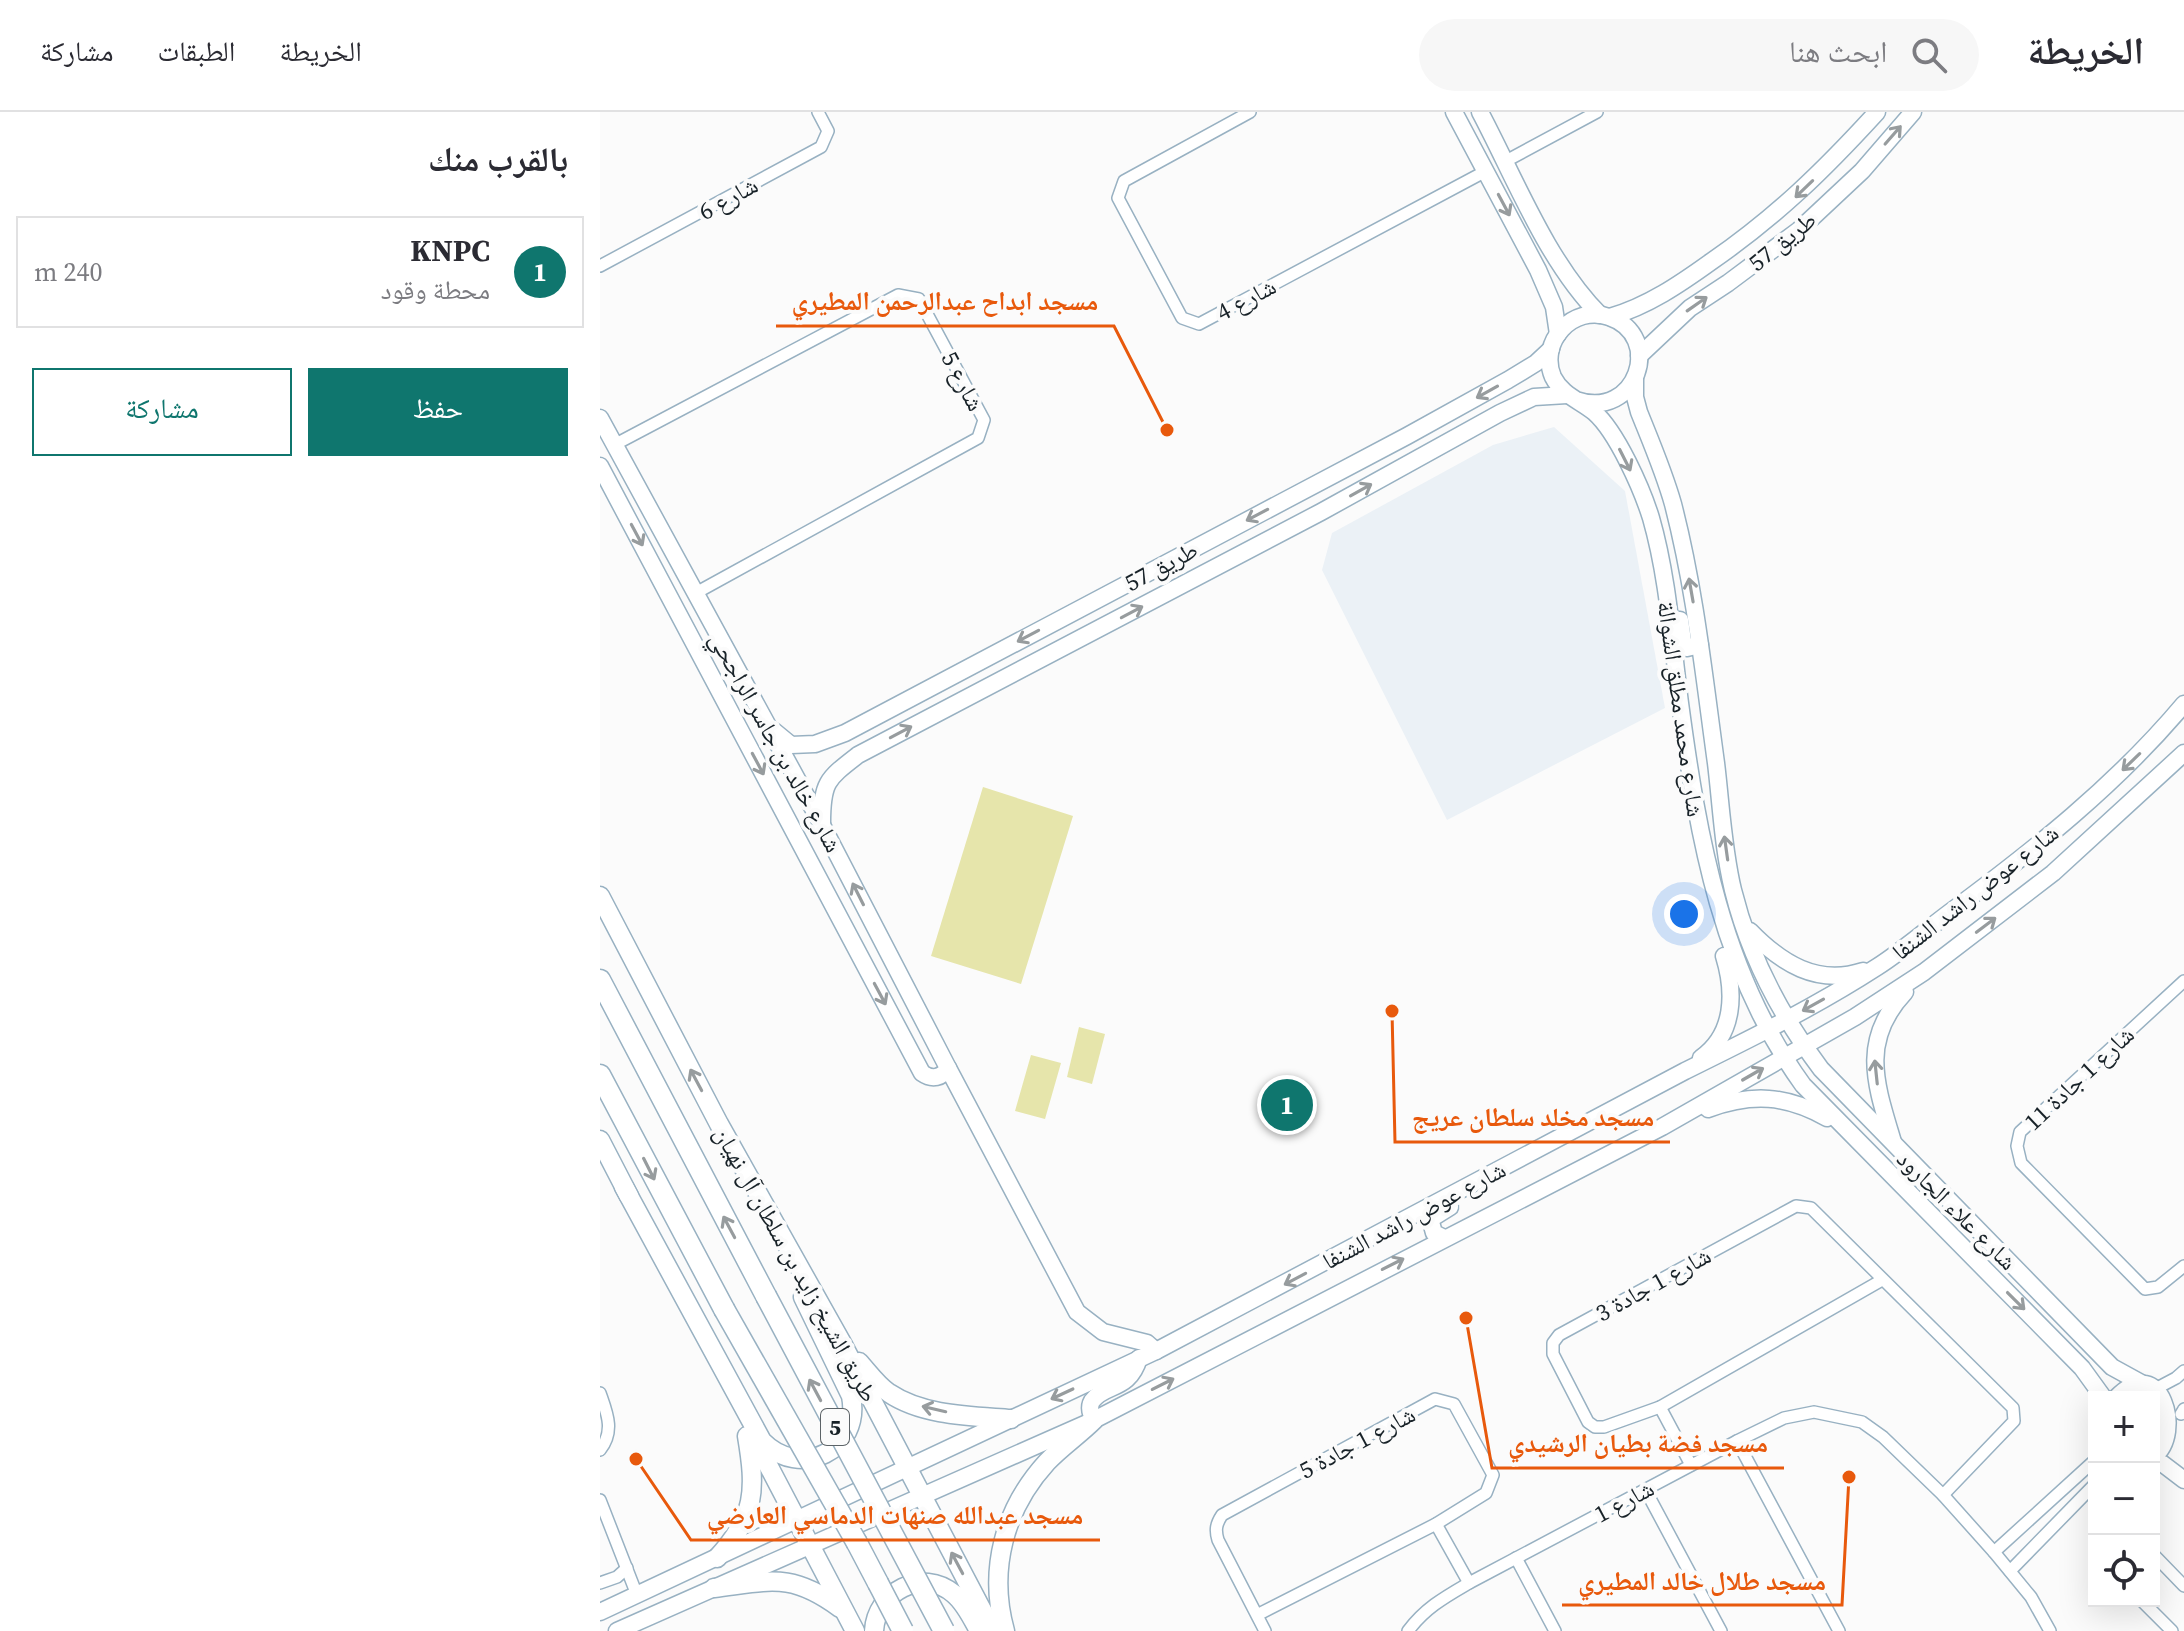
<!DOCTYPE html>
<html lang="ar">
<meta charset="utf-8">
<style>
:root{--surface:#fff;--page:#f7f7f7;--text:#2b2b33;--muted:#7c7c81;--line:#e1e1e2;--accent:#0f766e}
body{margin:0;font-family:"Source Serif 4","Noto Naskh Arabic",serif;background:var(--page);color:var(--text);direction:rtl}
.controls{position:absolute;right:24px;bottom:24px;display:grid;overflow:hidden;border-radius:0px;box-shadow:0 8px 32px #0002}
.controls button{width:72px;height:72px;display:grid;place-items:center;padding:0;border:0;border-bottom:2px solid var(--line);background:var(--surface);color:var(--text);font:40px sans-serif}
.you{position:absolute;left:1084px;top:802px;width:28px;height:28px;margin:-20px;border:6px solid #fff;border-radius:50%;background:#1a73e8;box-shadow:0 0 0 12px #1a73e833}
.badge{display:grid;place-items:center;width:52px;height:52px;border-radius:50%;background:var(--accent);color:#fff;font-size:26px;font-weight:700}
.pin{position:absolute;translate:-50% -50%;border:4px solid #fff;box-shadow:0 2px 8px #0006}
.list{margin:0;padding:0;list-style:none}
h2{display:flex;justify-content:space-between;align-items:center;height:104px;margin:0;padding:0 32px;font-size:34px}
h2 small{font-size:26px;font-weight:400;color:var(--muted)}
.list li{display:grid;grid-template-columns:52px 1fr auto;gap:24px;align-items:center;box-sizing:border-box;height:112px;margin:0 16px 16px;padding:0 16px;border:2px solid var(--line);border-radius:0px}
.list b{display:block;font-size:30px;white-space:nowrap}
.list p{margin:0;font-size:26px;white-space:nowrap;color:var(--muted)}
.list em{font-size:26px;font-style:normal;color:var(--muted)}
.actions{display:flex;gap:16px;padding:24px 32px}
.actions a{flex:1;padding:18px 0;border:2px solid var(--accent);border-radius:0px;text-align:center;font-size:28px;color:var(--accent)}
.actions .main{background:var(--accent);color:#fff}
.icon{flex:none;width:44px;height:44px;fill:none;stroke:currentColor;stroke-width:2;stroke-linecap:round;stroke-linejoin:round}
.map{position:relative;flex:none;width:1584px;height:1519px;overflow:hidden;direction:ltr}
header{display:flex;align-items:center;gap:48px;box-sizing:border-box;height:112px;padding:0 40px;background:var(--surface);border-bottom:2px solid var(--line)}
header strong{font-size:38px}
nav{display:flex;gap:44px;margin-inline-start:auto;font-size:28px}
.search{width:560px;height:72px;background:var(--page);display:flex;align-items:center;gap:20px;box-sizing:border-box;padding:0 28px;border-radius:44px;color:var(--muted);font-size:30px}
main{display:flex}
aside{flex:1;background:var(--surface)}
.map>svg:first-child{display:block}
.built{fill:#ebf1f6}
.green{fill:#e6e5ab}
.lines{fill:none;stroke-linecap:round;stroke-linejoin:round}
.street-casing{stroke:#98b1c2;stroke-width:14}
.secondary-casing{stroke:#98b1c2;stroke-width:19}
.primary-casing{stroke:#98b1c2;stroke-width:21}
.highway-casing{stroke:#98b1c2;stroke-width:23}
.street{stroke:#fff;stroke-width:11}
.secondary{stroke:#fff;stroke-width:16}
.primary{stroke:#fff;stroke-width:18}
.highway{stroke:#fff;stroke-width:20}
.highway-bridge-casing{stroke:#98b1c2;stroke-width:23;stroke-linecap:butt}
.highway-bridge{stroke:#fff;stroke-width:20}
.oneway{stroke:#979c9e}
.labels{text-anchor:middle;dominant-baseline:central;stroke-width:8;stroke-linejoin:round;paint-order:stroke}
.shield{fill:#fbfbfb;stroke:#5c6367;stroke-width:2}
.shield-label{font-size:22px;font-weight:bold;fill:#182228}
.street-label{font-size:24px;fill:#182228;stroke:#fbfbfb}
.leader{fill:none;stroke:#e8590c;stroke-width:3}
.callout-dot{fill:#e8590c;stroke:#fbfbfb;stroke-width:3}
.callout-label{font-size:26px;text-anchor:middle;font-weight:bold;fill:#e8590c;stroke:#fbfbfb;stroke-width:8;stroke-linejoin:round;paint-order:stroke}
</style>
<header>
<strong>الخريطة</strong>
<div class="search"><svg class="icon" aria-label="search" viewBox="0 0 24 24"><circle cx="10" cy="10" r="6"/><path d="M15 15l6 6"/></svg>ابحث هنا</div>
<nav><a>الخريطة</a><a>الطبقات</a><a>مشاركة</a></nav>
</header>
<main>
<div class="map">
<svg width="1584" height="1519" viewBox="0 0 1584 1519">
<rect width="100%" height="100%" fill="#fbfbfb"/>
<path class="built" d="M 954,315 L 1025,379 L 1065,596 L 847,708 L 722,458 L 732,421 L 893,333 Z"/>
<g class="green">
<path d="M 383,675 L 473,704 L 421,872 L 331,844 Z"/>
<path d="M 479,915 L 505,922 L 492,972 L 467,965 Z"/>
<path d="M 431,943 L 461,951 L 445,1007 L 415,999 Z"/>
</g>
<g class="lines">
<defs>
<g id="street">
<path d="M 650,0 L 524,69 L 518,86 L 582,206 L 599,212 L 886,59"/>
<path d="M 906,49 L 997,0"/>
<path d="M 0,154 L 221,35 L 228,19 L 218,0"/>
<path d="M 14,333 L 298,183 L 319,187 L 384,308 L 378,326 L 94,482"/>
<path d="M 1584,869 L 1420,1020 L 1417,1034 L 1421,1051 L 1545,1177 L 1558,1175 L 1584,1154"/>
<path d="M 1282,1168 L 1060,1295 L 1004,1315 L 995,1315 L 988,1310 L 953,1242 L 953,1231 L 959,1223 L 1196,1094 L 1211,1096 L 1413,1296 L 1414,1309 L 1343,1383"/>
<path d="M 1559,1275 L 1576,1266 L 1584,1259"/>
<path d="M 0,1281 C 7,1301 15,1319 0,1338"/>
<path d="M 1060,1295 L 1091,1353"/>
<path d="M 1581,1302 L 1584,1297"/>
<path d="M 1137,1329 L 1239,1519"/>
<path d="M 1046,1379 L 1121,1519"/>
<path d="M 0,1388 L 37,1483"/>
<path d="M 836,1412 L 869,1471"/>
<path d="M 1394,1440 L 1494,1349"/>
<path d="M 1554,1443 L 1584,1474"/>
<path d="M 916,1446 L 955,1519"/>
<path d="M 1410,1459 L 1494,1373"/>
<path d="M 0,1471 L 17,1465 L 27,1456"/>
<path d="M 1542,1489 L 1572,1519"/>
<path d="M 657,1503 L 836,1412 L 886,1381 L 893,1363 L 854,1292 L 835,1287 L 622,1403 C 616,1412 615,1418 618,1428 L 665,1519"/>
<path d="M 808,1519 C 825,1496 845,1485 869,1471 L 1137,1329 L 1184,1306 L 1214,1300 L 1262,1310 L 1283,1325 L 1343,1383 L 1394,1440 L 1431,1485 L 1450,1519"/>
</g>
<g id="secondary">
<path d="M 854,0 L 938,158 L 954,195 L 958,222"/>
<path d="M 880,0 C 915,66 947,150 1000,203"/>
<path d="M 1010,205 C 1048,194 1080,172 1112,149 C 1177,104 1224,58 1277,0"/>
<path d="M 1039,244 L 1090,196 L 1128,171 L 1199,118 L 1262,59 L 1313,0"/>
<path d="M 1035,267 L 1035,285 L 1039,300 C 1051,330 1064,360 1073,392 C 1095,477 1104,564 1116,651 C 1121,692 1123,737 1133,778 C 1149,843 1181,904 1221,957 L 1512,1255 L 1543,1272"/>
<path d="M 976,288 C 1037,309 1065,224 1009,205 C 973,192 938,230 953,265 C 962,283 979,288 994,300 C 1017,320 1042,377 1051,406 C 1068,465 1072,530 1080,591 C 1098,726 1122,861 1203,973 L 1482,1256 L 1503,1285"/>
<path d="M 0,306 L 222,713 L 348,956 C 342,966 332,968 322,961 L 0,354"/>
<path d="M 1080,508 L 1083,529 L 1087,536 L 1100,533"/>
<path d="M 174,619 L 191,633 L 215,632 L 245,621 L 807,324 L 908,268 L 936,251 L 951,237"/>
<path d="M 222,711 C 222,670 227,667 258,643 L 721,400 L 900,301 L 934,285 L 967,283"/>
<path d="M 1150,819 C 1181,851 1217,874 1263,859"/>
<path d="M 1101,946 C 1135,922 1135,880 1124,844"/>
<path d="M 348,956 L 477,1200 L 503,1220 L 547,1231 L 556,1239"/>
<path d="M 1108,997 C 1152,981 1186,983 1227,1006"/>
<path d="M 1293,1030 C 1276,973 1259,929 1305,880"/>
<path d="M 844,1126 L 834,1121 L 831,1110 L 834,1105 L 850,1095"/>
<path d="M 1517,1285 C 1561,1240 1584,1322 1554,1344"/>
<path d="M 494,1308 C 491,1302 488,1296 492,1289 C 505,1271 529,1280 539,1246"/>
<path d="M 1554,1349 L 1563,1352 L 1584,1368"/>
<path d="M 0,1500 L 556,1239 L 1085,959 C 1150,927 1215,895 1277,855 C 1302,839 1325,819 1349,801 C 1434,738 1516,673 1584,592"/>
<path d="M 17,1519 L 494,1308 L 1062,1015 L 1255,905 L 1324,860 L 1453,761 L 1584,641"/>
</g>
<g id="primary">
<path d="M 0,784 L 119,1012 L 243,1233 L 393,1519"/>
<path d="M 0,1028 L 29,1084"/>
<path d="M 24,1075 L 162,1329 C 200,1368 262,1339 251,1284 L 203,1185"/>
<path d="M 259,1250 C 268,1260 278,1274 289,1281 C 323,1304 372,1304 411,1307"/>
<path d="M 156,1330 L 255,1519"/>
<path d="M 117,1446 C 156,1404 156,1378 147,1324"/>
<path d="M 114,1476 C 171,1469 191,1460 240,1496"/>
<path d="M 274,1519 C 276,1480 322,1455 354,1482 C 365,1491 372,1506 379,1519"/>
<path d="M 405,1519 C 388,1458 404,1397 447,1350 C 461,1335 479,1323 494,1308"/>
</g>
<g id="highway">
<path d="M 0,868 L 166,1184"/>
<path d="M 0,963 L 124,1197"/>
<path d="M 257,1431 L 278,1471"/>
</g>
</defs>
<use href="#street" class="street-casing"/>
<use href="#secondary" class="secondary-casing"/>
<use href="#primary" class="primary-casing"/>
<use href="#highway" class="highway-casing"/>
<use href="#street" class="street"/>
<use href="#secondary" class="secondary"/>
<use href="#primary" class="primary"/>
<use href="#highway" class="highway"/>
<defs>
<g id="highway-bridge">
<path d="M 166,1184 L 344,1519"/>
<path d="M 124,1197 L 257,1431"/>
<path d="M 278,1471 L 303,1519"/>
</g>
</defs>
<use href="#highway-bridge" class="highway-bridge-casing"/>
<use href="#highway-bridge" class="highway-bridge"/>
</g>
<defs><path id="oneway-shaft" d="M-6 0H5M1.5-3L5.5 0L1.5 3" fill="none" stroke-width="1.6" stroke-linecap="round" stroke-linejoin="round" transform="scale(2)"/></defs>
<g class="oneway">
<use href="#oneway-shaft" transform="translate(1293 23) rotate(-49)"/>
<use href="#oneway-shaft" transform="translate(1204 77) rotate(136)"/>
<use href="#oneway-shaft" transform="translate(904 93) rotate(62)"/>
<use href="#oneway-shaft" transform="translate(1097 192) rotate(-35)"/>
<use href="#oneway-shaft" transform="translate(887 280) rotate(151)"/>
<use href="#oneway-shaft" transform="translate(1025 348) rotate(63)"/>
<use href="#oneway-shaft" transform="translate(761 378) rotate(-29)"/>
<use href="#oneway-shaft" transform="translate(657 403) rotate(152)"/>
<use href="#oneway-shaft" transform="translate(37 423) rotate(62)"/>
<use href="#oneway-shaft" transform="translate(1091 478) rotate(-100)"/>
<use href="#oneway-shaft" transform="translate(532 500) rotate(-28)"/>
<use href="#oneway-shaft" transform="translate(428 524) rotate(152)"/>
<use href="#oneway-shaft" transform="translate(301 620) rotate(-28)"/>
<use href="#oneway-shaft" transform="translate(1531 650) rotate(136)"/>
<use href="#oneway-shaft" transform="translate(158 652) rotate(62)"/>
<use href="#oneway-shaft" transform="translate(1126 736) rotate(-98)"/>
<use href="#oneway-shaft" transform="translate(258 782) rotate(-117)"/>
<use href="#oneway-shaft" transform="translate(1386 813) rotate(-37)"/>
<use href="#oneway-shaft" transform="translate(280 882) rotate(62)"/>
<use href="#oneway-shaft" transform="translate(1213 893) rotate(151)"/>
<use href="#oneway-shaft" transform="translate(1276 960) rotate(-96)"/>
<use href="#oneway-shaft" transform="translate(1153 962) rotate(-30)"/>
<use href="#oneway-shaft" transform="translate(96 968) rotate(-118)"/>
<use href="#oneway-shaft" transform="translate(49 1057) rotate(63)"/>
<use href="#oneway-shaft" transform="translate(129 1115) rotate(-118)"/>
<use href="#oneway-shaft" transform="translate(793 1152) rotate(-27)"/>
<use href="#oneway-shaft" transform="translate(695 1167) rotate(152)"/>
<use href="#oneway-shaft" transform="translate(1416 1189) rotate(45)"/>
<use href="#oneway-shaft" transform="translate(563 1272) rotate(-27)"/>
<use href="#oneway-shaft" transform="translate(215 1278) rotate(-118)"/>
<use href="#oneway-shaft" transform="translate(462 1282) rotate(155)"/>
<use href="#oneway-shaft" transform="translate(334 1297) rotate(-167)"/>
<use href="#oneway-shaft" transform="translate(357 1451) rotate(-118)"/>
</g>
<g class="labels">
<rect class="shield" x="221" y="1297" width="28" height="36" rx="6"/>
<g class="shield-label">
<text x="235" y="1315">5</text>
</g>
<g class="street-label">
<text transform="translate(128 86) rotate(-29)">شارع 6</text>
<text transform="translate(1182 129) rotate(-39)">طريق 57</text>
<text transform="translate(646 187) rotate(-28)">شارع 4</text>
<text transform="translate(363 269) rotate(62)">شارع 5</text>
<text transform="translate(561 454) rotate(-28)">طريق 57</text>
<text transform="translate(1081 597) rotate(82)">شارع محمد مطلق الشوالة</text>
<text transform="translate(176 630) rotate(61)">شارع خالد بن جاسر الراجحي</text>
<text transform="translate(1375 780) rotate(-38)">شارع عوض راشد الشنفا</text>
<text transform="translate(1479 966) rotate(-43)">شارع 1 جادة 11</text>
<text transform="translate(1357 1098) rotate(45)">شارع علاء الجارود</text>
<text transform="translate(814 1103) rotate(-28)">شارع عوض راشد الشنفا</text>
<text transform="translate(196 1152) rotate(61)">طريق الشيخ زايد بن سلطان آل نهيان</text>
<text transform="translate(1053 1172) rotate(-29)">شارع 1 جادة 3</text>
<text transform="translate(757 1330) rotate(-28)">شارع 1 جادة 5</text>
<text transform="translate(1024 1389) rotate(-28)">شارع 1</text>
</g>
</g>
<path class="leader" d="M567 318L514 214H176M792 899L795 1030H1070M866 1206L892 1356H1184M36 1347L91 1428H500M1249 1365L1242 1493H962"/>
<g class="callout-dot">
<circle cx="567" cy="318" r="8"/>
<circle cx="792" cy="899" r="8"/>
<circle cx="866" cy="1206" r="8"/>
<circle cx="36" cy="1347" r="8"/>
<circle cx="1249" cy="1365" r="8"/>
</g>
<g class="callout-label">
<text x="345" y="198">مسجد ابداح عبدالرحمن المطيري</text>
<text x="933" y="1014">مسجد مخلد سلطان عريج</text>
<text x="1038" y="1340">مسجد فضة بطيان الرشيدي</text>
<text x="295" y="1412">مسجد عبدالله صنهات الدماسي العارضي</text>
<text x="1102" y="1478">مسجد طلال خالد المطيري</text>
</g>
</svg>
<div class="controls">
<button>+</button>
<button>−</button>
<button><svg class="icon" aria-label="locate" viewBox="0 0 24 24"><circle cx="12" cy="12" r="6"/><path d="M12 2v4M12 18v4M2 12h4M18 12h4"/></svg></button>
</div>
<div class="you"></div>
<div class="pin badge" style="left:687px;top:993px">1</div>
</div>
<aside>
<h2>بالقرب منك<small></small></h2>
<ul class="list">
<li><span class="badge">1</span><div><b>KNPC</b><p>محطة وقود</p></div><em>240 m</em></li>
</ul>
<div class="actions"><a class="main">حفظ</a><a>مشاركة</a></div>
</aside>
</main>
